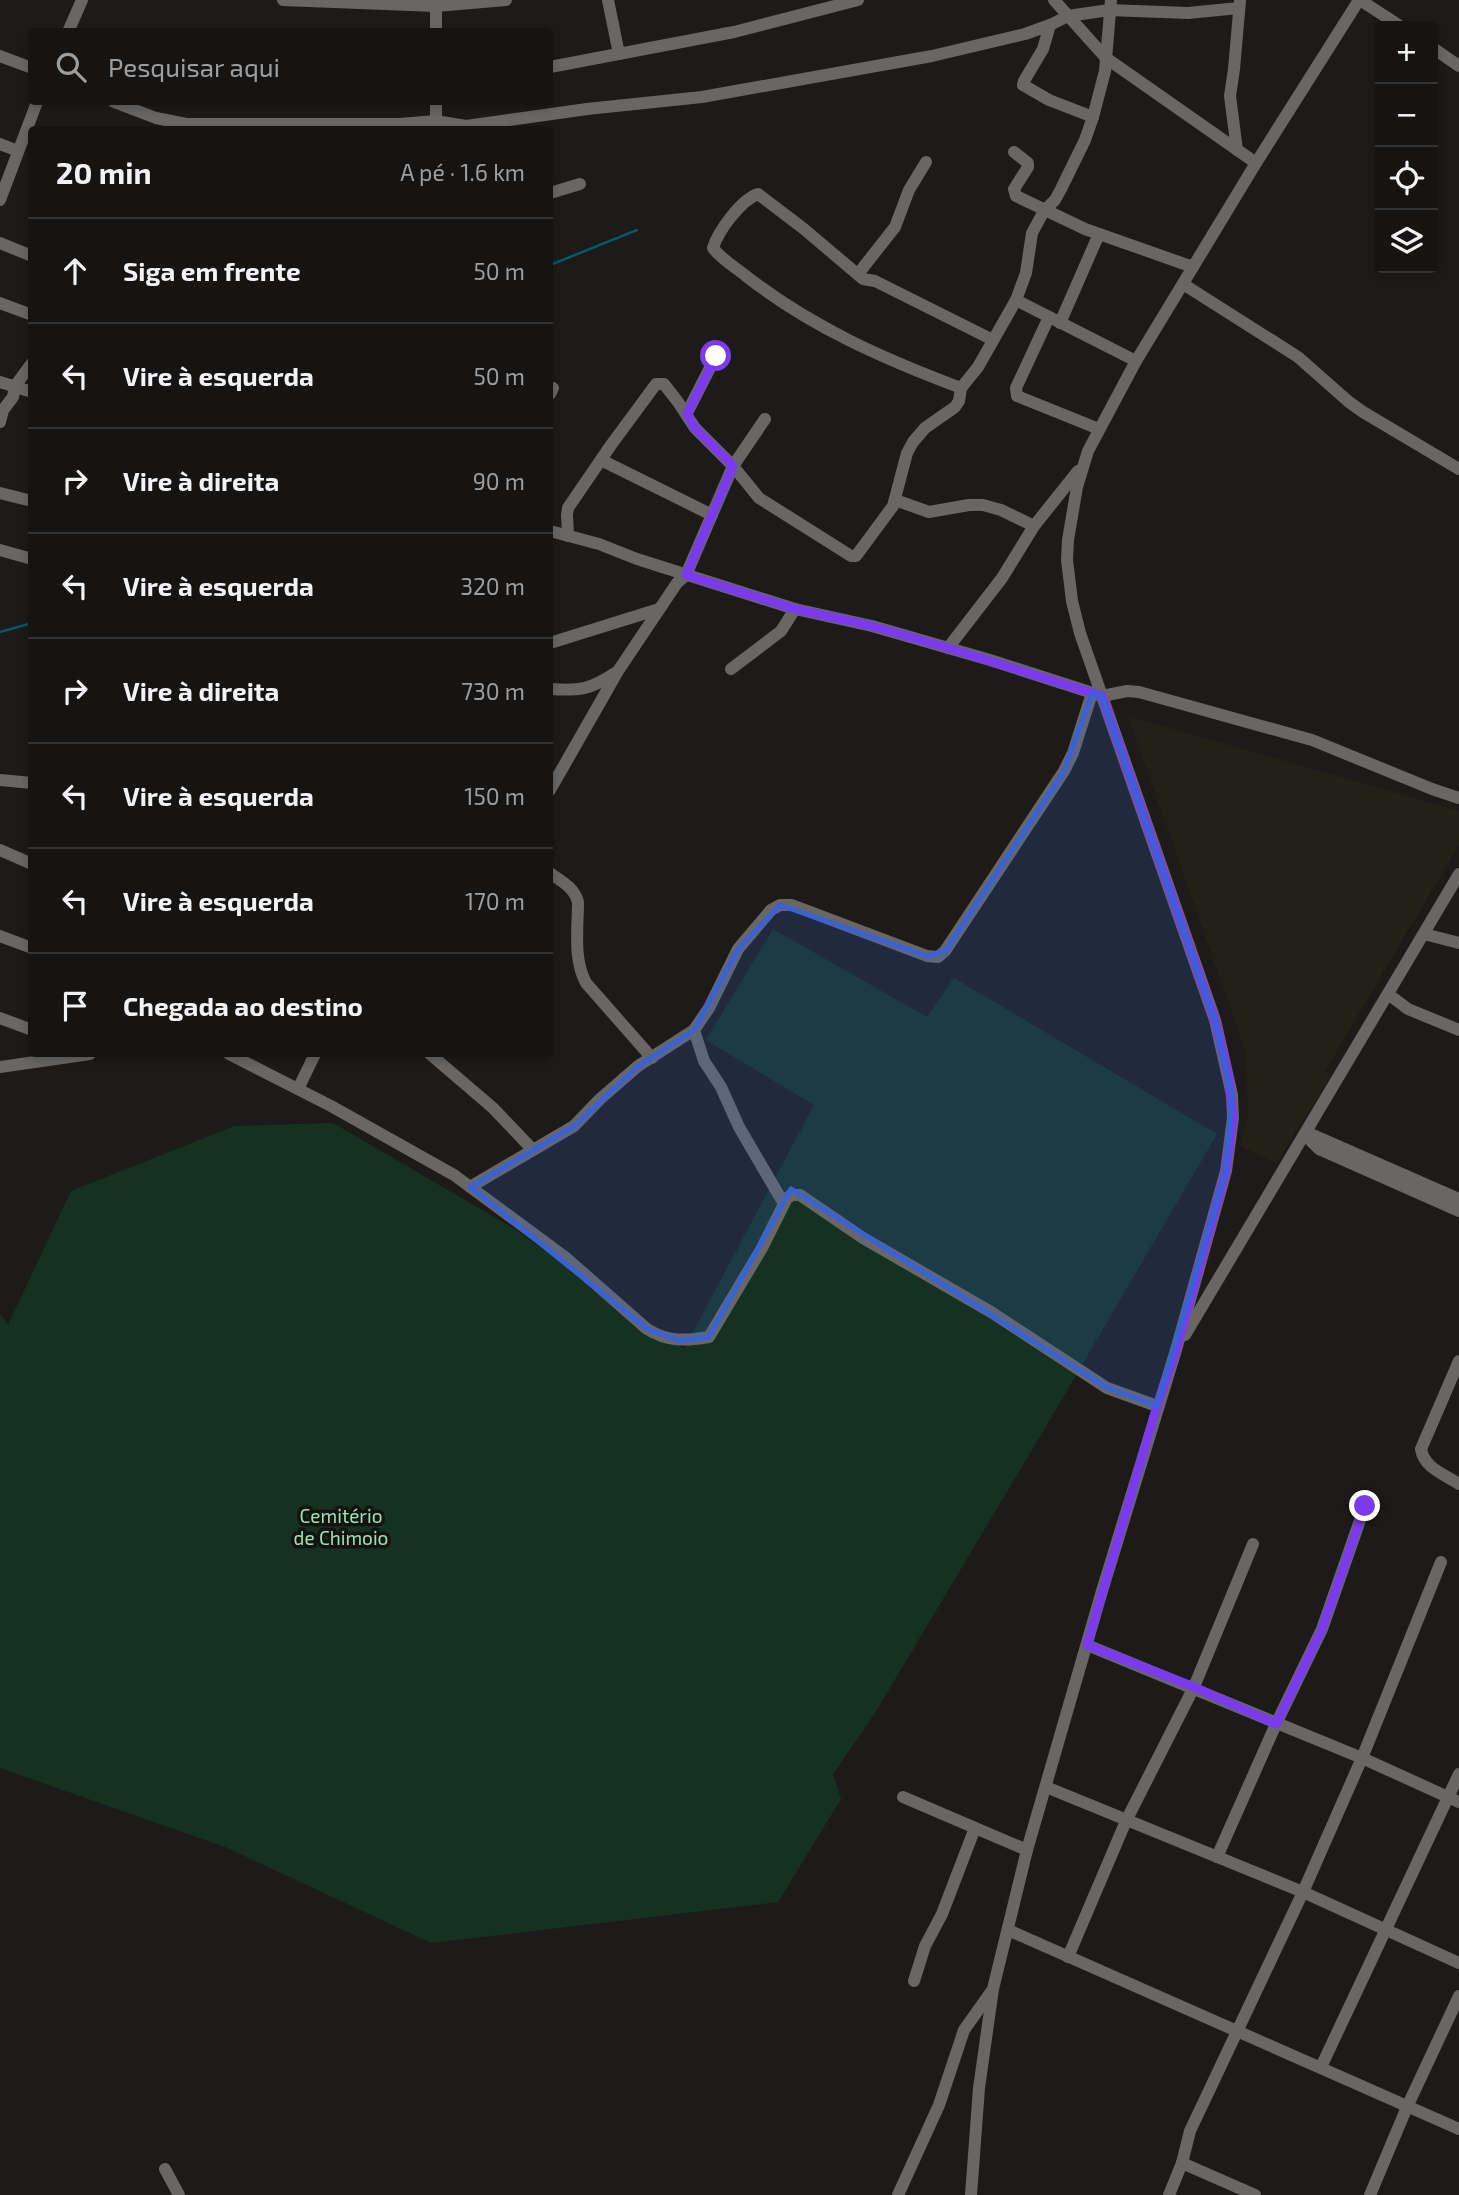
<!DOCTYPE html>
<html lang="pt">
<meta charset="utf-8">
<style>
:root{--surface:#151413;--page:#1e1d1c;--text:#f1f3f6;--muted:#9d9ea0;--line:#343333}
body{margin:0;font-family:"Exo 2",sans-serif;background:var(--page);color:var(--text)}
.controls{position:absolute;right:21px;top:21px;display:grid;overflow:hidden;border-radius:7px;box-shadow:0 4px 10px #0003}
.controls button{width:63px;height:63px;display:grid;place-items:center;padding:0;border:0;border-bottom:2px solid var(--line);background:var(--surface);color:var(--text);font:35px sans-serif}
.stop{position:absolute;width:21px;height:21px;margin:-16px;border:5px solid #7c3aed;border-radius:50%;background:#fff}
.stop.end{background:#7c3aed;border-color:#fff;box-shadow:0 2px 7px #0008}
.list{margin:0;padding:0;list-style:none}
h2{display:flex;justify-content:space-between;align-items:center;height:91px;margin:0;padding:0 28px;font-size:30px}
h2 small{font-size:23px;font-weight:400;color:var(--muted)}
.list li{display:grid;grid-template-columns:46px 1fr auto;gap:21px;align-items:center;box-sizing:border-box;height:105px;padding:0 28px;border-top:2px solid var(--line)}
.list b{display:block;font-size:26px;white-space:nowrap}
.list em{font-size:23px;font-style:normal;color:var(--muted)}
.icon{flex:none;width:38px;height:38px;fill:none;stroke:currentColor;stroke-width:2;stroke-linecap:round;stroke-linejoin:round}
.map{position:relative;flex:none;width:1459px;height:2195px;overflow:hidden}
.search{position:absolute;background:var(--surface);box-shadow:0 4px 10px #0003;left:28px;top:28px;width:525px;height:77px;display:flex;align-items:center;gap:18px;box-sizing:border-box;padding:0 24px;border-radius:7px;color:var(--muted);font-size:26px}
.panel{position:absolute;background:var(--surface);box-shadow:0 4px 10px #0003;left:28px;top:126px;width:525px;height:931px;border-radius:7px}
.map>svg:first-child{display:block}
.built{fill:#232018}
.green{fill:#153220}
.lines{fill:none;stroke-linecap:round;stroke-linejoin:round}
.stream{stroke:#015a65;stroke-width:2.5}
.minor{stroke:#686766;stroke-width:12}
.route{stroke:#7c3aed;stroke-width:9}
.marked{fill:#3962d7;fill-opacity:0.2;stroke:#3962d7;stroke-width:5;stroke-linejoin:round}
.labels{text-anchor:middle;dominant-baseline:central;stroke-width:7;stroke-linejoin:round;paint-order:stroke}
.park-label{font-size:19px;fill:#99e5b1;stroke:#131210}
</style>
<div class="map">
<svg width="1459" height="2195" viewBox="0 0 1459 2195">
<rect width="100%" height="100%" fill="#1c1b19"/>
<path class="built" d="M 1128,716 L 1459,811 L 1459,845 L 1325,1071 L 1331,1076 L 1276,1163 L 1240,1146 L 1248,1114 L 1245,1050 Z"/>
<path class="green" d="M 773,929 L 927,1017 L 954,978 L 1217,1134 L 1051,1418 L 875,1713 L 833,1774 L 841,1799 L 778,1902 L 431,1943 L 225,1847 L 0,1768 L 0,1314 L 8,1325 L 71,1191 L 234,1126 L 333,1123 L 513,1228 L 684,1349 L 814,1105 L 706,1040 Z"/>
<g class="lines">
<g class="stream">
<path d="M 550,265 L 637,230"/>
<path d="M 0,632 L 32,623"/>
</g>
<g class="minor">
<path d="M 283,0 L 436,6 L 506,0"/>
<path d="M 608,0 L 619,54"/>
<path d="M 1054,0 L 1106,58 L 1256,163"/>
<path d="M 1360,0 L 1400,26"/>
<path d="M 1050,25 L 1043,49 L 1024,81 L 1023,85 L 1049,100 L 1093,117"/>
<path d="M 68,32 L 82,0"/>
<path d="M 436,32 L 436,0"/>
<path d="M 1433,48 L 1459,66"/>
<path d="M 0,56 L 32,68"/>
<path d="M 550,67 L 734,32 L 858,0"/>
<path d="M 114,102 L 156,118 L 186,124 L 400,124 L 435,121 L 466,126 L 587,109 L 702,97 L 932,56 L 1025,34 L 1050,25 L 1068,16 L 1109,10 L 1188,13 L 1239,8"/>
<path d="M 436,102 L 436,129"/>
<path d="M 0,144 L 18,151"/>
<path d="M 1237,150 L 1230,96 L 1234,69 L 1240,1"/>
<path d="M 1014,152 L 1028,163 L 1028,167 L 1014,189 L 1016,196 L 1085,229 L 1193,267"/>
<path d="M 550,193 L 580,184"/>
<path d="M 0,200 L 37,102"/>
<path d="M 0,243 L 32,256"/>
<path d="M 858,274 L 895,227 L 909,190 L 926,162"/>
<path d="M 1183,284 L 1298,357 L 1349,402 L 1363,412 L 1459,469"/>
<path d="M 1016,300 L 1136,361"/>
<path d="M 0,303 L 32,315"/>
<path d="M 1049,317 L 1016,388 L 1017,396 L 1099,429"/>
<path d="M 1060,323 L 1099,234"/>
<path d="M 0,382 L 32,392"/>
<path d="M 961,388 C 884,359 811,327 746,276 C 735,267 721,259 713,248 C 718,231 741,200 758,194 L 804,229 L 863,279 L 875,281 L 993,340"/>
<path d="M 550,394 L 553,388"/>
<path d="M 687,413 L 716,356"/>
<path d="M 0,422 L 3,410 L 13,397 L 15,386 L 32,363"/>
<path d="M 601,460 L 712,515"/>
<path d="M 0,493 L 32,501"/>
<path d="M 895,500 L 929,512 L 969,505 L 983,505 L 1001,510 L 1034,526"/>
<path d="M 550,531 L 599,544 L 637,559 L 795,609 L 872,626 L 990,660 L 1102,696 L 1127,691 L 1139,692 L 1312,740 L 1432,789 L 1459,798"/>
<path d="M 568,536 L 567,515 L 568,508 L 611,445 L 656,384 L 664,384 L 678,402 L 695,428 L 733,466 L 759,498 L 851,556 L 856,556 L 893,506 L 907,453 L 913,442 L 925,428 L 955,407 L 959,401 L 961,388 L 978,367 L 1016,300 L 1026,273 L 1032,233 L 1044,211 L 1055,200 L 1061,189 L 1085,140 L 1093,117 L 1105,71 L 1111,0"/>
<path d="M 0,550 L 32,559"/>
<path d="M 550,643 L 659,609"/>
<path d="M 948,648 L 1002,578 L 1034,526 L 1078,471"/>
<path d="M 731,669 L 781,631 L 795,609"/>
<path d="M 550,689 C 579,691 590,690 615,673"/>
<path d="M 0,780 L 32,783"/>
<path d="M 550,790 L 618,671 L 677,583 L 686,575 L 733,466 L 765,419"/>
<path d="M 0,850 L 32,864"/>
<path d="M 550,873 C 562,882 574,887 578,902 C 578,928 573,959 586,983 L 652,1058"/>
<path d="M 1424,934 L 1459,943"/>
<path d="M 0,936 L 32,948"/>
<path d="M 1388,994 L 1408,1009 L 1459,1030"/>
<path d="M 0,1018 L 32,1030"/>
<path d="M 694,1030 L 704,1061 L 721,1087 L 739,1127 L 784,1204"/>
<path d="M 229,1054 L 331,1106 L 454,1175 L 565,1257 L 647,1329 C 668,1342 685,1341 709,1337 L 762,1248 L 787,1198 L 792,1195 L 800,1195 L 863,1238 L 991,1312 L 1107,1388 L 1157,1406"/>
<path d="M 430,1054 L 493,1108 L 533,1150"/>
<path d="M 0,1067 L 90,1054"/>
<path d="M 298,1089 L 315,1054"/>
<path d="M 1306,1132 L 1459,1199"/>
<path d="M 1311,1135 L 1311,1141 L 1319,1149 L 1459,1211"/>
<path d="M 470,1187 L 574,1126 L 600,1099 L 638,1066 L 694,1030 L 709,1008 L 738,949 L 771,910 L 780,905 L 792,905 L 927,956 L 938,957 L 945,951 L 1064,771 L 1073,753 L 1092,693"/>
<path d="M 1185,1335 L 1459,874"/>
<path d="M 1459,1361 L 1421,1449 C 1424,1468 1444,1474 1459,1484"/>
<path d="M 1087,1645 L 1362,1758 L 1459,1802"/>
<path d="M 1046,1787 L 1303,1892 L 1459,1963"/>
<path d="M 903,1797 L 1027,1850"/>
<path d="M 1217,1857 L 1276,1724 L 1322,1629 L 1365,1506"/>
<path d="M 1008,1930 L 1459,2129"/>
<path d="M 1068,1957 L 1126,1821 L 1194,1687 L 1253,1544"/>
<path d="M 914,1981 L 925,1946 L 942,1914 L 975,1828"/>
<path d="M 1321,2067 L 1459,1774"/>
<path d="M 1182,2163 L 1255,2195"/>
<path d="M 165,2169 L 179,2195"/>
<path d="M 898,2195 L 939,2105 L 964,2030 L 991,1992"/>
<path d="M 971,2195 L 979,2088 L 993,1989 L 1027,1850 L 1102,1591 L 1176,1350 L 1226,1171 L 1233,1118 L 1232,1095 L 1215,1020 L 1080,633 L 1072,601 L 1067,560 L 1068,540 L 1077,487 L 1088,451 L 1136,361 L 1256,163 L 1359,0"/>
<path d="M 1169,2195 L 1182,2163 L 1190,2131 L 1303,1892 L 1362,1758 L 1441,1562"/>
<path d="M 1370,2195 L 1407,2107 L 1459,1996"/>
</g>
</g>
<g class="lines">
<path class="route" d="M 716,356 L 687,414 L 695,428 L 733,466 L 686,575 L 795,609 L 872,626 L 948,648 L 1102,696 L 1215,1020 L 1229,1077 L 1233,1118 L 1226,1171 L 1176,1350 L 1157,1406 L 1087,1645 L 1194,1687 L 1276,1724 L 1322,1629 L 1365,1506"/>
</g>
<path class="marked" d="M 1092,693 L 1102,696 L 1215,1020 L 1232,1095 L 1226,1171 L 1157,1406 L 1107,1388 L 791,1189 L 709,1337 L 680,1341 L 647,1329 L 470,1187 L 574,1126 L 638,1066 L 694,1030 L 738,949 L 780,905 L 927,956 L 945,951 L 1064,771 Z"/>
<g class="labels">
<g class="park-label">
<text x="341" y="1515">Cemitério<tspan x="341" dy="22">de Chimoio</tspan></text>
</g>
</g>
</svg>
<div class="controls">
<button>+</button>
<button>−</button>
<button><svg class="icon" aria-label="locate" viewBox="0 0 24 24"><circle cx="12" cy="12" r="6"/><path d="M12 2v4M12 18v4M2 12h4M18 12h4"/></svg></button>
<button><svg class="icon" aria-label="layers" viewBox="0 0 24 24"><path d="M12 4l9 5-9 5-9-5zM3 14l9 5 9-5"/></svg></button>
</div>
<div class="stop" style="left:716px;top:356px"></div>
<div class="stop end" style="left:1365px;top:1506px"></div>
<div class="search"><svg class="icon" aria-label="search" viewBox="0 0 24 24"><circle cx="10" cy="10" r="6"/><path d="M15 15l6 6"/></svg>Pesquisar aqui</div>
<section class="panel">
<h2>20 min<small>A pé · 1.6 km</small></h2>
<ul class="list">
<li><svg class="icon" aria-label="ahead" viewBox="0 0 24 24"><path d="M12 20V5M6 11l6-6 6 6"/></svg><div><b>Siga em frente</b></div><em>50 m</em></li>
<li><svg class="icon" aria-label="left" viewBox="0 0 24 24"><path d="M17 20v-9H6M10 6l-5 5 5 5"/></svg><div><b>Vire à esquerda</b></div><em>50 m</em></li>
<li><svg class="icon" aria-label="right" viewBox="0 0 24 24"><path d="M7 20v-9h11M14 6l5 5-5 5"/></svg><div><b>Vire à direita</b></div><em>90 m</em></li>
<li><svg class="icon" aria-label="left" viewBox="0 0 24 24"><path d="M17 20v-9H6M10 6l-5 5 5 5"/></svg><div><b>Vire à esquerda</b></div><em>320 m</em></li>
<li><svg class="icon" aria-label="right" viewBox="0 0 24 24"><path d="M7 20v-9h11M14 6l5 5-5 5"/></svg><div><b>Vire à direita</b></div><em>730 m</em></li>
<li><svg class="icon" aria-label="left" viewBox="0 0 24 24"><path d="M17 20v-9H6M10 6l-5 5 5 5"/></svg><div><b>Vire à esquerda</b></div><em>150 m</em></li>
<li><svg class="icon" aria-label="left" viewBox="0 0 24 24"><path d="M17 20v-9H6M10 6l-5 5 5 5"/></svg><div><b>Vire à esquerda</b></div><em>170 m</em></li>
<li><svg class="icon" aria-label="arrive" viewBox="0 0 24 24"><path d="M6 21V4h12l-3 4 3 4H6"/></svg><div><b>Chegada ao destino</b></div></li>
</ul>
</section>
</div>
